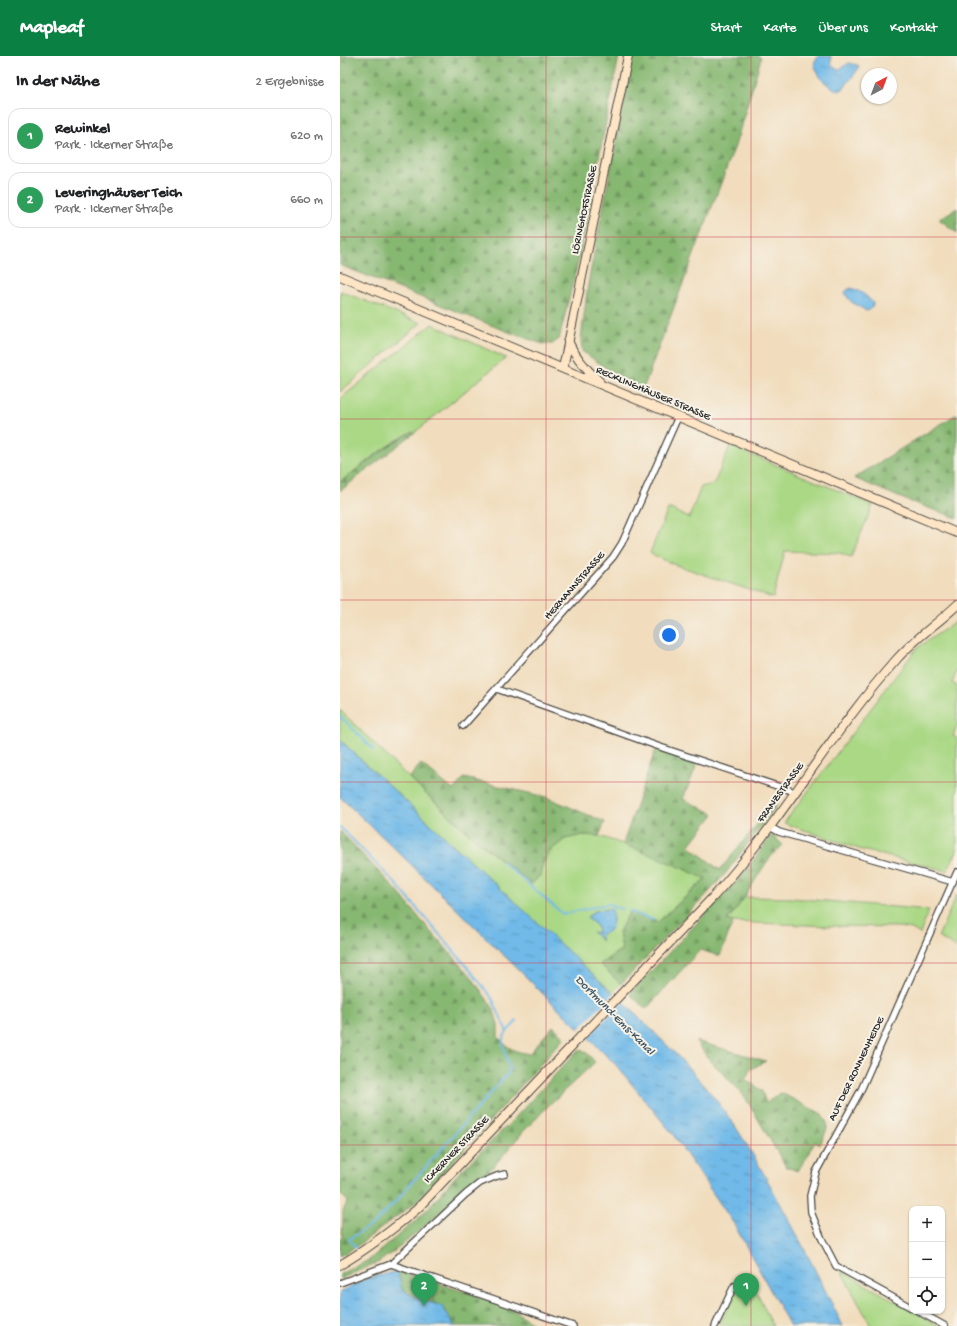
<!DOCTYPE html>
<html lang="de">
<meta charset="utf-8">
<style>
:root{--surface:#fff;--page:#f2f2f2;--text:#202124;--muted:#757577;--line:#e0e0e0;--accent:#0b8043}
body{margin:0;font-family:"Gochi Hand",sans-serif;background:var(--page);color:var(--text)}
.controls{position:absolute;right:12px;bottom:12px;display:grid;overflow:hidden;border-radius:8px;box-shadow:0 1px 3px #0004}
.controls button{width:36px;height:36px;display:grid;place-items:center;padding:0;border:0;border-bottom:1px solid var(--line);background:var(--surface);color:var(--text);font:20px sans-serif}
.compass{position:absolute;left:521px;top:12px;width:36px;height:36px;border-radius:50%;background:var(--surface);box-shadow:0 1px 3px #0004;rotate:41deg}
.you{position:absolute;left:329px;top:579px;width:14px;height:14px;margin:-10px;border:3px solid #fff;border-radius:50%;background:#1a73e8;box-shadow:0 0 0 6px #1a73e833}
.badge{display:grid;place-items:center;width:26px;height:26px;border-radius:50%;background:var(--accent);color:#fff;font-size:13px;font-weight:700}
.pin{position:absolute;translate:-50% -33px;filter:drop-shadow(0 1px 2px #0008)}
.pin::after{content:'';position:absolute;top:21px;width:14px;height:12px;background:inherit;clip-path:polygon(0 0,100% 0,50% 100%)}
.list{margin:0;padding:0;list-style:none}
h2{display:flex;justify-content:space-between;align-items:center;height:52px;margin:0;padding:0 16px;font-size:17px}
h2 small{font-size:13px;font-weight:400;color:var(--muted)}
.list li{display:grid;grid-template-columns:26px 1fr auto;gap:12px;align-items:center;box-sizing:border-box;height:56px;margin:0 8px 8px;padding:0 8px;border:1px solid var(--line);border-radius:12px}
.list b{display:block;font-size:15px;white-space:nowrap}
.list p{margin:0;font-size:13px;white-space:nowrap;color:var(--muted)}
.list em{font-size:13px;font-style:normal;color:var(--muted)}
.icon{flex:none;width:22px;height:22px;fill:none;stroke:currentColor;stroke-width:2;stroke-linecap:round;stroke-linejoin:round}
.map{position:relative;flex:none;width:617px;height:1270px;overflow:hidden}
header{display:flex;align-items:center;gap:24px;box-sizing:border-box;height:56px;padding:0 20px;background:var(--accent);color:#fff}
header strong{font-size:19px}
nav{display:flex;gap:22px;margin-inline-start:auto;font-size:14px}
main{display:flex}
aside{flex:1;background:var(--surface)}
.map>svg:first-child{display:block}
.green{fill:#aad885;stroke:#6a8258;fill-rule:evenodd}
.forest{fill:url(#forest-firs);stroke:#59724e}
.water{fill:url(#water-ripples);stroke:#4e728a}
.pier{fill:#f1ddbd}
.lines{fill:none;stroke-linecap:round;stroke-linejoin:round}
.stream{stroke:#70b9e8;stroke-width:2}
.street-casing{stroke:#494641;stroke-width:8}
.secondary-casing{stroke:#494641;stroke-width:10}
.street{stroke:#fff;stroke-width:5.5}
.secondary{stroke:#fde5c5;stroke-width:8}
.grid{fill:none;stroke:#d1495b;stroke-width:1;stroke-opacity:0.55}
.labels{text-anchor:middle;dominant-baseline:central;stroke-width:4;stroke-linejoin:round;paint-order:stroke}
.street-label{font-size:11px;fill:#2b2b2b;stroke:#f7f3e8}
.water-label{font-size:12px;font-style:italic;fill:#405664;stroke:#f7f3e8}
</style>
<header>
<strong>Mapleaf</strong>
<nav><a>Start</a><a>Karte</a><a>Über uns</a><a>Kontakt</a></nav>
</header>
<main>
<aside>
<h2>In der Nähe<small>2 Ergebnisse</small></h2>
<ul class="list">
<li><span class="badge" style="background:#2e9e5b">1</span><div><b>Rewinkel</b><p>Park · Ickerner Straße</p></div><em>620 m</em></li>
<li><span class="badge" style="background:#2e9e5b">2</span><div><b>Leveringhäuser Teich</b><p>Park · Ickerner Straße</p></div><em>660 m</em></li>
</ul>
</aside>
<div class="map">
<svg width="617" height="1270" viewBox="0 0 617 1270">
<defs>
<pattern id="forest-firs" width="22" height="20" patternUnits="userSpaceOnUse"><rect width="22" height="20" fill="#87b872"/><path d="M5 1l3.5 6h-7zM16 11l3.5 6h-7z" fill="#6f965e"/></pattern>
<pattern id="water-ripples" width="26" height="14" patternUnits="userSpaceOnUse"><rect width="26" height="14" fill="#70b9e8"/><path d="M2 4q2-2 4 0t4 0M15 11q2-2 4 0t4 0" fill="none" stroke="#5c97bc"/></pattern>
</defs>
<rect width="100%" height="100%" fill="#f7f3e8"/>
<filter id="ink" filterUnits="userSpaceOnUse"><feTurbulence type="fractalNoise" baseFrequency=".025" numOctaves="2"/><feDisplacementMap in="SourceGraphic" scale="8" xChannelSelector="R" yChannelSelector="G"/><feConvolveMatrix kernelMatrix="1 2 1 2 8 2 1 2 1" color-interpolation-filters="sRGB"/></filter>
<filter id="wash" filterUnits="userSpaceOnUse"><feTurbulence type="fractalNoise" baseFrequency=".012" numOctaves="4" result="noise"/><feDisplacementMap in="SourceGraphic" scale="16" xChannelSelector="R" yChannelSelector="G"/><feGaussianBlur stdDeviation="0.9" result="paint"/><feColorMatrix in="noise" values="0 0 0 0 0 0 0 0 0 0 0 0 0 0 0 0 0 1.4 0 .05"/><feComposite in="paint" operator="in"/></filter>
<g filter="url(#wash)">
<rect width="100%" height="100%" fill="#f1ddbd"/>
<g class="green">
<path d="M 0,235 L 81,267 L 0,336 Z"/>
<path d="M 92,268 L 166,302 L 74,377 L 72,376 C 46,388 23,409 0,426 L 0,343 Z"/>
<path d="M 390,390 L 533,449 L 511,501 L 500,497 L 445,495 L 433,542 L 333,508 L 310,497 L 328,453 L 331,453 L 349,462 L 361,431 L 374,428 Z"/>
<path d="M 617,565 L 617,615 L 612,627 L 617,630 L 617,670 L 613,680 L 617,682 L 617,719 L 616,724 L 617,724 L 617,795 L 607,815 L 522,794 L 444,767 L 577,592 Z"/>
<path d="M 0,654 L 69,722 L 136,784 L 191,828 L 200,819 L 203,807 L 211,794 L 225,783 L 243,779 L 259,780 L 283,788 L 328,806 L 366,822 L 318,866 L 290,855 L 279,876 L 282,893 L 260,908 L 281,928 L 272,937 L 0,684 ZM 255,855 L 272,855 L 273,865 L 265,877 L 260,879 L 261,884 L 254,877 L 258,878 L 257,870 L 247,861 Z"/>
<path d="M 617,838 L 617,892 L 598,881 Z"/>
<path d="M 405,841 L 452,842 L 589,854 L 580,878 L 572,873 L 559,871 L 490,870 L 393,866 L 387,865 Z"/>
<path d="M 501,1215 L 600,1270 L 531,1270 Z"/>
<path d="M 404,1226 L 412,1227 L 433,1270 L 379,1270 L 397,1230 Z"/>
</g>
<g class="forest">
<path d="M 0,0 L 279,0 L 239,202 L 219,283 L 212,288 L 203,288 L 171,277 L 0,209 Z"/>
<path d="M 293,0 L 418,0 L 421,2 L 395,90 L 303,333 L 273,317 L 242,295 L 241,283 L 248,228 Z"/>
<path d="M 617,152 L 617,177 L 599,163 Z"/>
<path d="M 617,358 L 617,462 L 566,444 L 514,422 Z"/>
<path d="M 72,376 L 74,377 L 0,435 L 0,426 L 44,393 Z"/>
<path d="M 316,692 L 358,706 L 343,743 L 374,758 L 349,790 L 380,814 L 433,749 L 435,748 L 437,749 L 385,818 L 369,836 L 281,928 L 260,908 L 282,893 L 279,876 L 290,855 L 318,866 L 366,823 L 328,806 L 283,788 Z"/>
<path d="M 81,708 L 113,734 L 124,722 L 206,741 L 265,766 L 259,780 L 243,779 L 225,783 L 211,794 L 203,807 L 200,819 L 192,828 L 136,784 L 69,722 Z"/>
<path d="M 0,775 L 58,836 L 80,863 L 130,919 L 153,952 L 158,969 L 158,981 C 169,993 173,995 189,998 L 213,970 L 225,981 L 137,1079 L 76,1146 L 20,1188 L 0,1200 L 0,1182 L 2,1181 L 3,1155 L 8,1145 L 0,1138 Z"/>
<path d="M 432,779 L 443,789 C 425,803 417,823 404,842 C 399,850 393,857 387,864 L 393,866 L 380,900 L 360,894 L 306,953 L 290,938 L 404,817 Z"/>
<path d="M 356,985 L 426,1005 L 411,1013 L 405,1023 L 422,1035 L 426,1047 L 441,1037 L 482,1058 L 487,1067 L 487,1073 L 480,1089 L 475,1086 L 458,1115 L 446,1111 L 411,1051 L 400,1035 L 367,1001 Z"/>
<path d="M 238,994 L 245,995 L 255,1006 L 211,1047 L 183,1076 L 151,1113 L 135,1127 L 61,1190 L 39,1206 L 0,1223 L 0,1218 L 29,1204 L 82,1159 L 117,1119 L 172,1065 Z"/>
<path d="M 58,1215 L 167,1249 L 196,1270 L 115,1270 L 102,1250 L 78,1243 L 62,1234 Z"/>
</g>
<g class="water">
<path d="M 478,0 L 491,0 L 491,7 L 494,12 L 500,13 L 509,7 L 518,9 L 519,12 L 503,33 L 499,35 C 485,29 478,21 474,7 Z"/>
<path d="M 511,232 C 521,235 527,240 533,247 C 532,252 531,254 526,255 C 517,248 511,249 505,237 L 507,234 Z"/>
<path d="M 0,684 L 297,959 C 327,989 358,1019 383,1053 C 403,1080 419,1109 435,1138 C 459,1181 481,1226 503,1270 L 450,1270 L 394,1168 L 332,1077 L 276,1009 L 50,788 L 0,741 Z"/>
<path d="M 268,853 L 271,854 L 272,855 L 273,865 L 272,870 L 269,875 L 260,879 L 262,885 L 252,876 L 258,877 L 257,870 L 247,862 L 255,855 Z"/>
<path d="M 58,1215 L 62,1234 L 78,1243 L 102,1250 L 115,1270 L 0,1270 L 0,1236 L 28,1222 Z"/>
</g>
<path class="pier" d="M 275,936 L 283,944 L 247,983 L 238,974 Z"/>
<g class="lines">
<g class="stream">
<path d="M 0,660 L 34,694"/>
<path d="M 0,771 L 56,828 L 130,914 L 152,942 L 167,976"/>
<path d="M 161,805 L 172,814 L 223,858 L 268,848 L 272,849 L 273,851 L 272,854"/>
<path d="M 274,851 L 282,853"/>
<path d="M 289,855 L 314,864"/>
<path d="M 16,1192 L 9,1183 L 35,1167 L 55,1146 L 169,1016 C 170,1012 169,1008 167,1004 C 160,980 160,983 177,965"/>
</g>
</g>
</g>
<g filter="url(#ink)">
<g class="lines">
<defs>
<g id="street">
<path d="M 157,633 L 317,690 L 455,736"/>
<path d="M 123,670 L 273,501 L 282,487 L 338,361"/>
<path d="M 430,771 L 439,776 L 613,826"/>
<path d="M 51,1208 L 233,1270"/>
<path d="M 0,1227 L 51,1208 L 126,1138 L 140,1127 L 157,1120 L 165,1118"/>
<path d="M 572,1252 L 496,1210 L 482,1183 L 471,1156 L 470,1140 L 476,1116 L 521,1034 L 617,816"/>
<path d="M 578,1255 L 605,1270"/>
<path d="M 375,1270 L 394,1230"/>
</g>
<g id="secondary">
<path d="M 0,220 L 617,477"/>
<path d="M 228,285 C 235,301 246,313 259,325"/>
<path d="M 223,312 L 288,0"/>
<path d="M 0,1209 C 28,1193 52,1174 77,1153 L 374,840 C 441,766 490,678 556,604 C 574,583 597,568 617,549"/>
</g>
</defs>
<use href="#street" class="street-casing"/>
<use href="#secondary" class="secondary-casing"/>
<use href="#street" class="street"/>
<use href="#secondary" class="secondary"/>
</g>
</g>
<path class="grid" d="M 206,0 L 206,1270M 411,0 L 411,1270M 0,181 L 617,181M 0,363 L 617,363M 0,544 L 617,544M 0,726 L 617,726M 0,907 L 617,907M 0,1089 L 617,1089"/>
<g class="labels">
<g class="street-label">
<text transform="translate(245 154) rotate(-78)">LÖRINGHOFSTRASSE</text>
<text transform="translate(313 338) rotate(23)">RECKLINGHÄUSER STRASSE</text>
<text transform="translate(235 530) rotate(-49)">HERMANNSTRASSE</text>
<text transform="translate(441 737) rotate(-54)">FRANZSTRASSE</text>
<text transform="translate(517 1013) rotate(-64)">AUF DER RONNENHEIDE</text>
<text transform="translate(117 1094) rotate(-46)">ICKERNER STRASSE</text>
</g>
<g class="water-label">
<text transform="translate(274 960) rotate(45)">Dortmund-Ems-Kanal</text>
</g>
</g>
</svg>
<div class="controls">
<button>+</button>
<button>−</button>
<button><svg class="icon" aria-label="locate" viewBox="0 0 24 24"><circle cx="12" cy="12" r="6"/><path d="M12 2v4M12 18v4M2 12h4M18 12h4"/></svg></button>
</div>
<svg class="compass" viewBox="-18 -18 36 36"><path d="M0-13l5 13h-10z" fill="#e53935"/><path d="M0 13l5-13h-10z" fill="#757577"/></svg>
<div class="you"></div>
<div class="pin badge" style="left:406px;top:1250px;background:#2e9e5b">1</div>
<div class="pin badge" style="left:84px;top:1250px;background:#2e9e5b">2</div>
</div>
</main>
